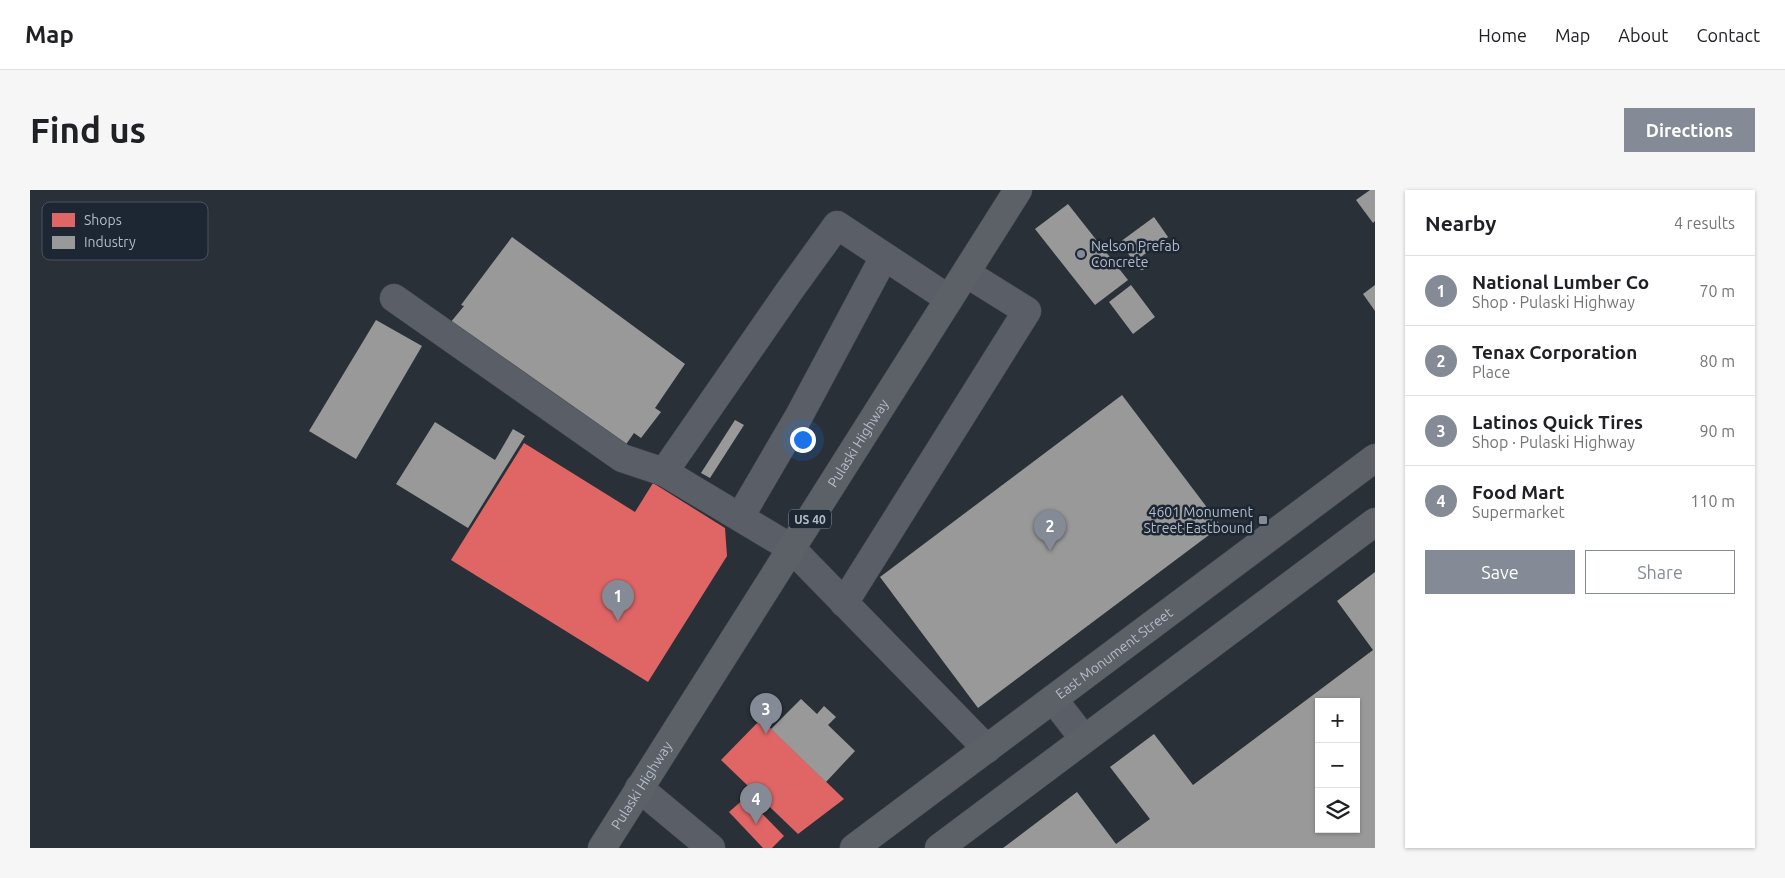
<!DOCTYPE html>
<meta charset="utf-8">
<style>
:root{--surface:#fff;--page:#f6f6f6;--text:#202124;--muted:#757577;--line:#e0e0e0;--accent:#848b96}
body{margin:0;font-family:Ubuntu,sans-serif;background:var(--page);color:var(--text)}
.controls{position:absolute;right:15px;bottom:15px;display:grid;overflow:hidden;border-radius:0px;box-shadow:0 1px 4px #0004}
.controls button{width:45px;height:45px;display:grid;place-items:center;padding:0;border:0;border-bottom:1px solid var(--line);background:var(--surface);color:var(--text);font:25px sans-serif}
.you{position:absolute;left:772px;top:249px;width:18px;height:18px;margin:-12px;border:4px solid #fff;border-radius:50%;background:#1a73e8;box-shadow:0 0 0 8px #1a73e833}
.badge{display:grid;place-items:center;width:32px;height:32px;border-radius:50%;background:var(--accent);color:#fff;font-size:16px;font-weight:700}
.pin{position:absolute;translate:-50% -41px;filter:drop-shadow(0 1px 2px #0008)}
.pin::after{content:'';position:absolute;top:26px;width:18px;height:15px;background:inherit;clip-path:polygon(0 0,100% 0,50% 100%)}
.list{margin:0;padding:0;list-style:none}
h2{display:flex;justify-content:space-between;align-items:center;height:65px;margin:0;padding:0 20px;font-size:21px}
h2 small{font-size:16px;font-weight:400;color:var(--muted)}
.list li{display:grid;grid-template-columns:32px 1fr auto;gap:15px;align-items:center;box-sizing:border-box;height:70px;padding:0 20px;border-top:1px solid var(--line)}
.list b{display:block;font-size:19px;white-space:nowrap}
.list p{margin:0;font-size:16px;white-space:nowrap;color:var(--muted)}
.list em{font-size:16px;font-style:normal;color:var(--muted)}
.actions{display:flex;gap:10px;padding:15px 20px}
.actions a{flex:1;padding:11px 0;border:1px solid var(--accent);border-radius:0px;text-align:center;font-size:18px;color:var(--accent)}
.actions .main{background:var(--accent);color:#fff}
.icon{flex:none;width:28px;height:28px;fill:none;stroke:currentColor;stroke-width:2;stroke-linecap:round;stroke-linejoin:round}
.map{position:relative;flex:none;width:1345px;height:658px;overflow:hidden;border-radius:0px}
header{display:flex;align-items:center;gap:30px;box-sizing:border-box;height:70px;padding:0 25px;background:var(--surface);border-bottom:1px solid var(--line)}
header strong{font-size:24px}
nav{display:flex;gap:28px;margin-inline-start:auto;font-size:18px}
.intro{display:flex;align-items:center;justify-content:space-between;box-sizing:border-box;height:120px;padding:0 30px}
h1{margin:0;font-size:35px}
.button{padding:12px 22px;border-radius:0px;background:var(--accent);color:#fff;font-size:18px;font-weight:700}
main{display:flex;gap:30px;padding:0 30px}
aside{flex:1;background:var(--surface);border-radius:0px;box-shadow:0 1px 4px #0004}
.map>svg:first-child{display:block}
.shops{fill:#e06666}
.industry{fill:#999;fill-rule:evenodd}
.lines{fill:none;stroke-linecap:round;stroke-linejoin:round}
.minor-casing{stroke:#484c53;stroke-width:29}
.major-casing{stroke:#484c55;stroke-width:29}
.minor{stroke:#5a5e66;stroke-width:28}
.major{stroke:#5c6168;stroke-width:28}
.poi-dot{fill:#848b96;stroke:#1d2633;stroke-width:2}
.labels{text-anchor:middle;dominant-baseline:central;stroke-width:5;stroke-linejoin:round;paint-order:stroke}
.shield{fill:#1d2633;stroke:#878f9c;stroke-width:1}
.shield-label{font-size:12px;font-weight:bold;fill:#b4bcc9}
.poi-label{font-size:14px;fill:#b4bcc9;stroke:#1d2633;text-anchor:start}
.street-label{font-size:14px;fill:#b4bcc9;stroke:#1d2633}
.key{fill:#1d2633;stroke:#4a5360;stroke-width:1}
.key-label{font-size:14px;fill:#b4bcc9}
</style>
<header>
<strong>Map</strong>
<nav><a>Home</a><a>Map</a><a>About</a><a>Contact</a></nav>
</header>
<div class="intro"><h1>Find us</h1><a class="button">Directions</a></div>
<main>
<div class="map">
<svg width="1345" height="658" viewBox="0 0 1345 658">
<rect width="100%" height="100%" fill="#2a3038"/>
<g class="shops">
<path d="M 494,253 L 605,322 L 623,293 L 695,338 L 697,366 L 618,492 L 421,370 Z"/>
<path d="M 731,529 L 814,609 L 768,644 L 691,570 Z"/>
<path d="M 716,607 L 754,646 L 742,658 L 733,658 L 699,622 Z"/>
</g>
<g class="industry">
<path d="M 1340,0 L 1345,0 L 1345,31 L 1343,33 L 1326,10 Z"/>
<path d="M 1038,14 L 1098,90 L 1065,115 L 1005,39 Z"/>
<path d="M 1124,27 L 1138,47 L 1104,72 L 1090,52 Z"/>
<path d="M 482,47 L 655,174 L 625,218 L 631,222 L 611,248 L 604,243 L 592,260 L 420,133 L 434,116 L 431,115 Z"/>
<circle cx="1112" cy="75" r="5"/>
<path d="M 1101,95 L 1125,127 L 1103,144 L 1079,112 Z"/>
<path d="M 1345,95 L 1345,121 L 1333,104 Z"/>
<path d="M 346,130 L 392,156 L 326,269 L 279,241 Z"/>
<path d="M 1092,205 L 1191,336 L 948,518 L 850,387 Z"/>
<path d="M 705,230 L 714,235 L 680,288 L 671,283 Z"/>
<path d="M 405,232 L 465,270 L 483,239 L 495,246 L 438,338 L 366,294 Z"/>
<path d="M 1345,382 L 1345,658 L 973,658 L 1047,602 L 1086,654 L 1120,629 L 1080,577 L 1124,544 L 1163,595 L 1343,460 L 1307,411 ZM 1289,512 L 1326,512 L 1326,639 L 1289,639 Z"/>
<path d="M 771,509 L 787,524 L 794,516 L 806,527 L 798,535 L 825,561 L 796,592 L 741,539 Z"/>
</g>
<g class="lines">
<defs>
<g id="minor">
<path d="M 364,108 L 592,268 L 634,282 L 761,358 L 957,559"/>
<path d="M 634,282 L 760,100 L 807,35 L 919,109"/>
<path d="M 710,327 L 769,226 L 854,67"/>
<path d="M 814,413 L 997,121 L 936,83"/>
<path d="M 1023,509 L 1054,549"/>
<path d="M 609,598 L 681,658"/>
</g>
<g id="major">
<path id="s1" d="M 572,658 L 988,0"/>
<path id="s2" d="M 824,658 L 1345,268"/>
<path d="M 909,658 L 1345,332"/>
</g>
</defs>
<use href="#minor" class="minor-casing"/>
<use href="#major" class="major-casing"/>
<use href="#minor" class="minor"/>
<use href="#major" class="major"/>
</g>
<g class="poi-dot">
<circle cx="1051" cy="64" r="5"/>
<rect x="1228" y="325" width="10" height="10" rx="2.5"/>
</g>
<g class="labels">
<rect class="shield" x="759" y="319.5" width="42" height="19" rx="4"/>
<g class="shield-label">
<text x="780" y="329">US 40</text>
</g>
<g class="poi-label">
<text x="1061" y="56">Nelson Prefab<tspan x="1061" dy="16">Concrete</tspan></text>
<text x="1223" y="322" text-anchor="end">4601 Monument<tspan x="1223" dy="16">Street Eastbound</tspan></text>
</g>
<g class="street-label">
<text stroke="none"><textPath href="#s1" startOffset="479">Pulaski Highway</textPath></text>
<text stroke="none"><textPath href="#s2" startOffset="325">East Monument Street</textPath></text>
<text stroke="none"><textPath href="#s1" startOffset="74">Pulaski Highway</textPath></text>
</g>
</g>
<rect x="12" y="12" width="166" height="58" rx="8" class="key"/>
<rect x="22" y="23" width="23" height="14" fill="#e06666"/>
<rect x="22" y="46" width="23" height="13" fill="#999"/>
<g class="key-label">
<text x="54" y="35">Shops</text>
<text x="54" y="57">Industry</text>
</g>
</svg>
<div class="controls">
<button>+</button>
<button>−</button>
<button><svg class="icon" aria-label="layers" viewBox="0 0 24 24"><path d="M12 4l9 5-9 5-9-5zM3 14l9 5 9-5"/></svg></button>
</div>
<div class="you"></div>
<div class="pin badge" style="left:588px;top:431px">1</div>
<div class="pin badge" style="left:1020px;top:361px">2</div>
<div class="pin badge" style="left:736px;top:544px">3</div>
<div class="pin badge" style="left:726px;top:634px">4</div>
</div>
<aside>
<h2>Nearby<small>4 results</small></h2>
<ul class="list">
<li><span class="badge">1</span><div><b>National Lumber Co</b><p>Shop · Pulaski Highway</p></div><em>70 m</em></li>
<li><span class="badge">2</span><div><b>Tenax Corporation</b><p>Place</p></div><em>80 m</em></li>
<li><span class="badge">3</span><div><b>Latinos Quick Tires</b><p>Shop · Pulaski Highway</p></div><em>90 m</em></li>
<li><span class="badge">4</span><div><b>Food Mart</b><p>Supermarket</p></div><em>110 m</em></li>
</ul>
<div class="actions"><a class="main">Save</a><a>Share</a></div>
</aside>
</main>
